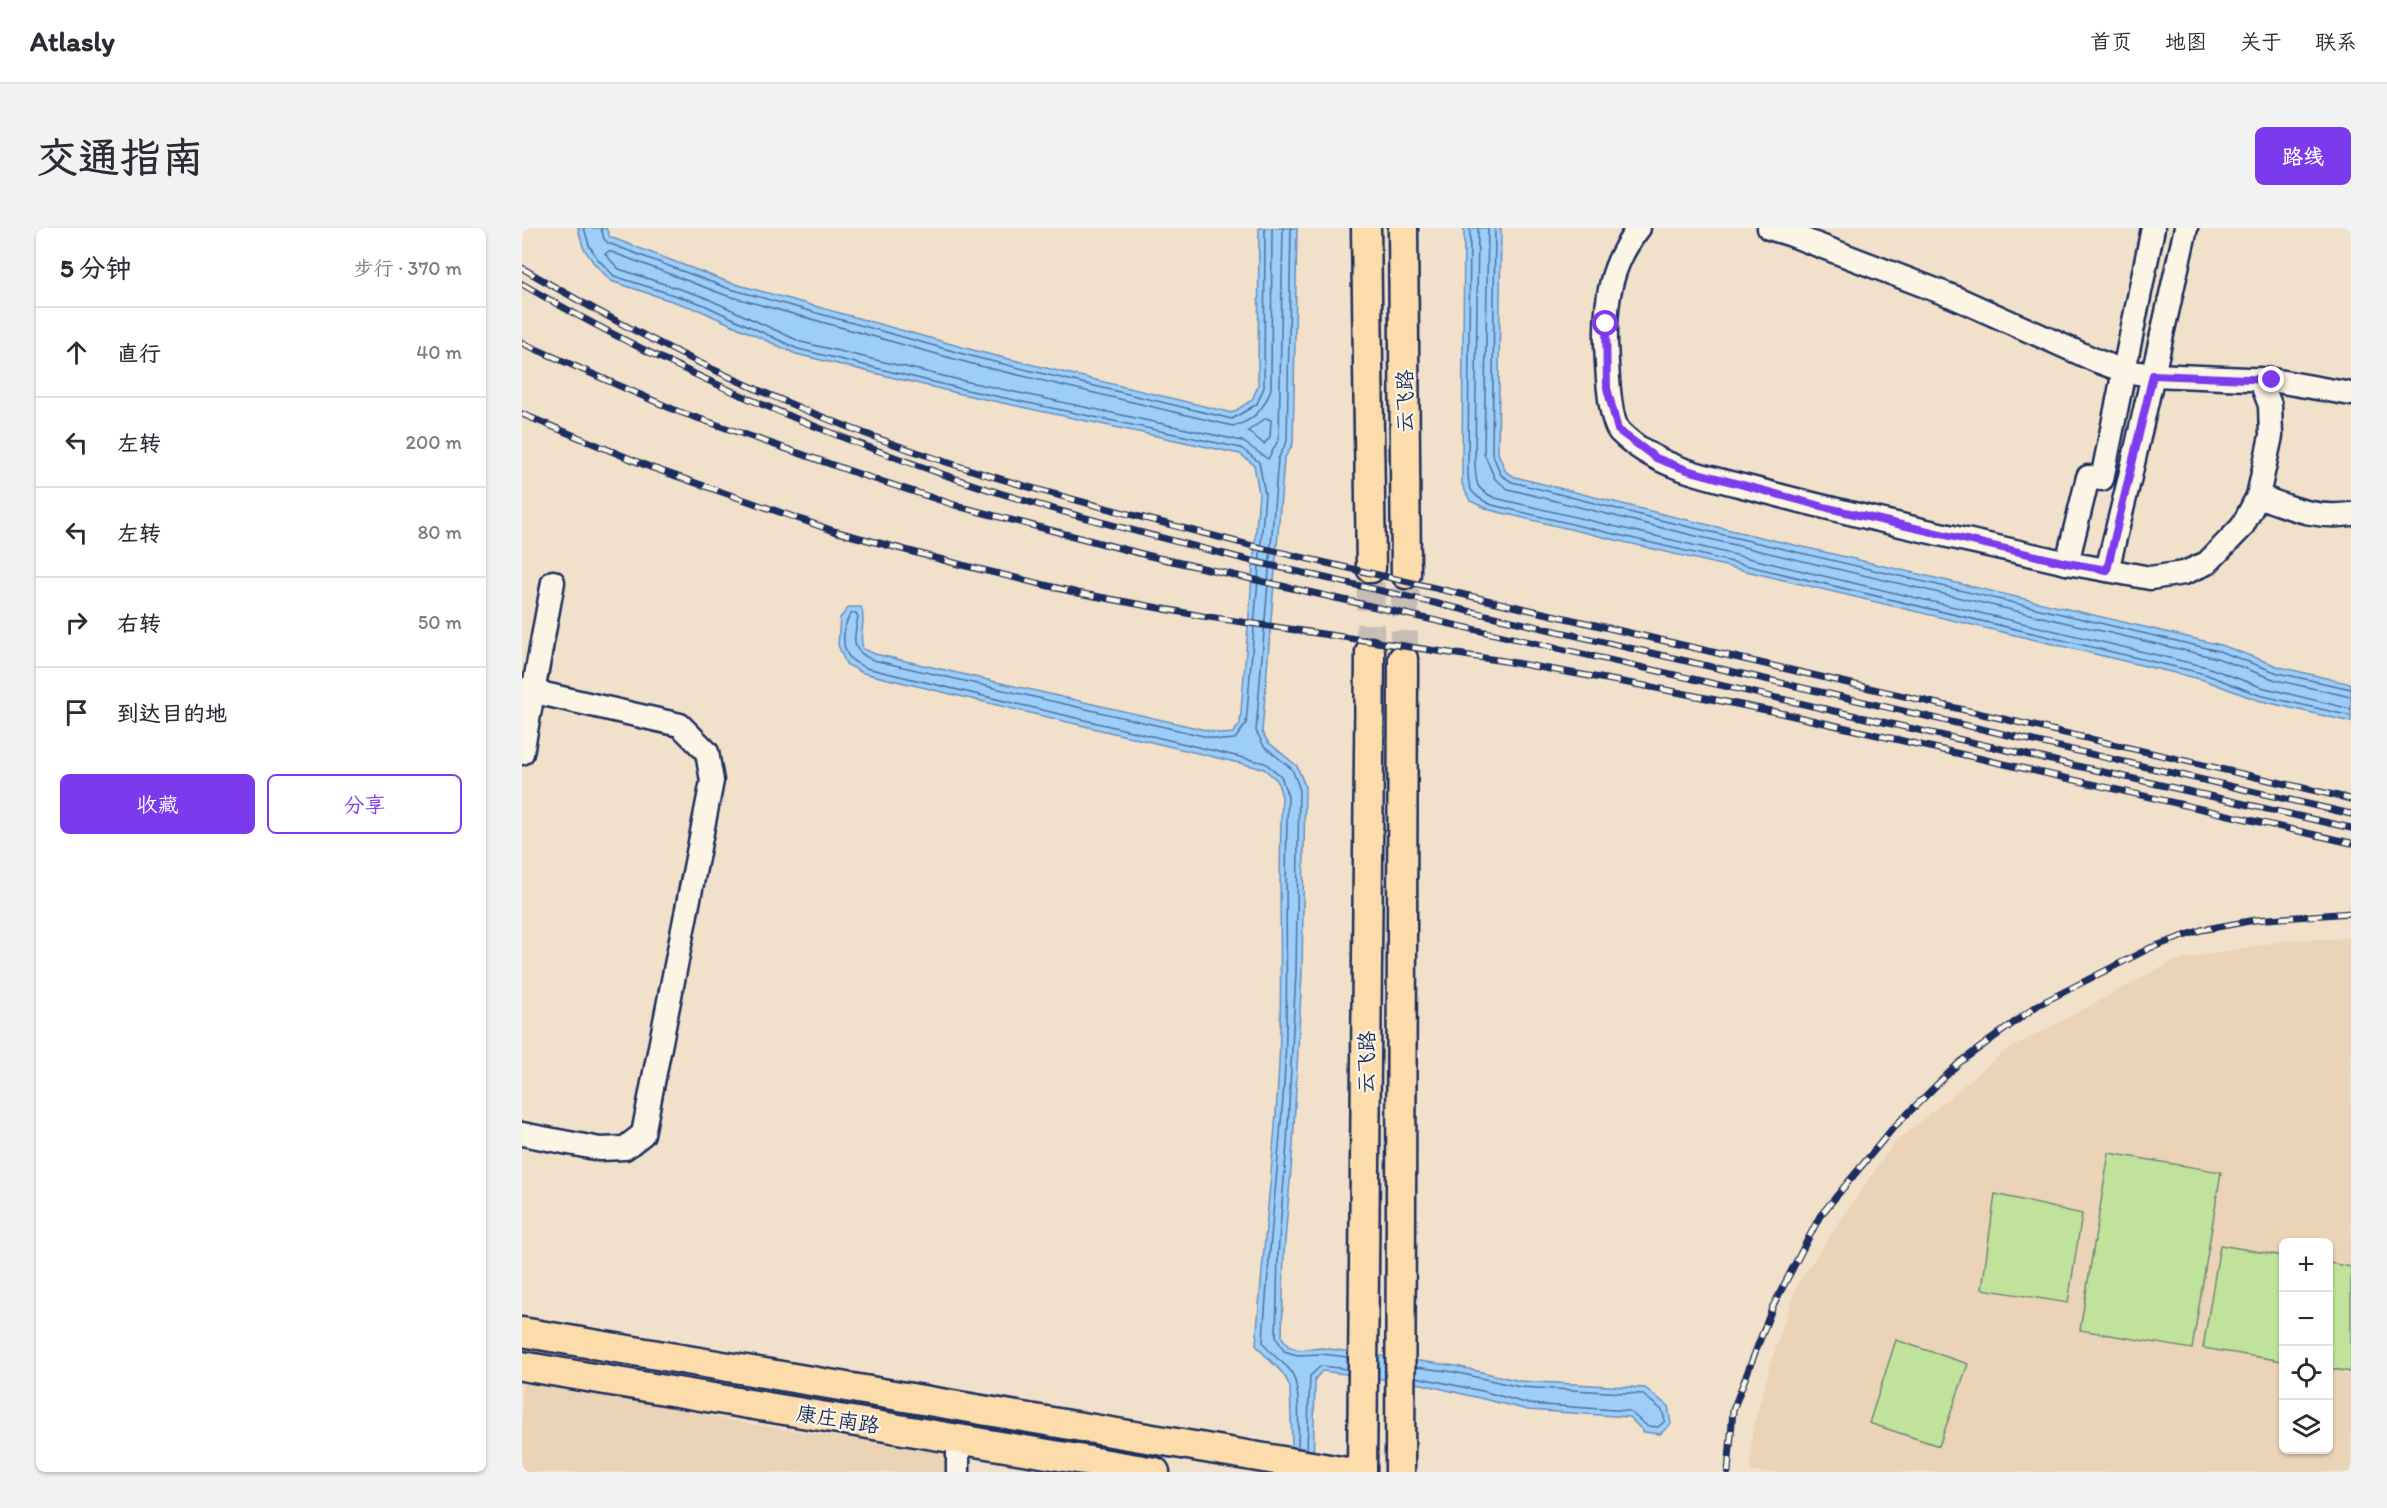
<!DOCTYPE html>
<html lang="zh">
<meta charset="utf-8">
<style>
:root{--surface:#fff;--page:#f2f2f3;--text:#2b2b33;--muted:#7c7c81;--line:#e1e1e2;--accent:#7c3aed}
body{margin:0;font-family:Itim,"LXGW WenKai TC",sans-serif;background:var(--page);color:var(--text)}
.controls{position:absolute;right:18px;bottom:18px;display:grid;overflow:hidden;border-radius:9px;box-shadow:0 2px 4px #0004}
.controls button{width:54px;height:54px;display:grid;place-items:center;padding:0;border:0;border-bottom:2px solid var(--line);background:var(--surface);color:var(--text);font:30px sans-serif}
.stop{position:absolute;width:18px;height:18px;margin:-14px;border:4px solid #7c3aed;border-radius:50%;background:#fff}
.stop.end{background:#7c3aed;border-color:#fff;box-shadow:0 2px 6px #0008}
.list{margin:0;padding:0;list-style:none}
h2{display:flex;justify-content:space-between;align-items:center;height:78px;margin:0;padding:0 24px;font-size:26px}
h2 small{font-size:20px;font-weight:400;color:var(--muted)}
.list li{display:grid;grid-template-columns:39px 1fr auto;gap:18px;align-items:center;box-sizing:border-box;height:90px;padding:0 24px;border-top:2px solid var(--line)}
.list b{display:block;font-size:22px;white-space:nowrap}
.list em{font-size:20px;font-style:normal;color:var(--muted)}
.actions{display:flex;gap:12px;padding:18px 24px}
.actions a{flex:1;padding:14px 0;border:2px solid var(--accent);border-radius:9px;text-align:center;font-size:21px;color:var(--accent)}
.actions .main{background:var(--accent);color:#fff}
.icon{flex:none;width:33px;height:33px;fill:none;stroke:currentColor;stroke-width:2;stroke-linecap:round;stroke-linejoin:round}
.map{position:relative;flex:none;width:1829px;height:1244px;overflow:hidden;border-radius:9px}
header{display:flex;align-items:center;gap:36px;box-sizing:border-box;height:84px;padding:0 30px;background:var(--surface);border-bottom:2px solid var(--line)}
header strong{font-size:28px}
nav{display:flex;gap:33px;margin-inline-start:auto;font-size:21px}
.intro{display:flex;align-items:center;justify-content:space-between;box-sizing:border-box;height:144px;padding:0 36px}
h1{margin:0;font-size:42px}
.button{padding:15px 27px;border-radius:9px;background:var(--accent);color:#fff;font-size:21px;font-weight:700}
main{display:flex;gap:36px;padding:0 36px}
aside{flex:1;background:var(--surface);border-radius:9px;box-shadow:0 2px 4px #0004}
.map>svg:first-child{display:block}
.built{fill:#ead3b7;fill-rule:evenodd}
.green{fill:#c1e29a;stroke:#6e887c;stroke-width:1.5}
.water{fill:#9ccef9;stroke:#688ebb;stroke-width:1.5}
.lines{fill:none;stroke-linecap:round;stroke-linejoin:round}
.shore{stroke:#4f6f9c;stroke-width:1.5}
.major-tunnel{stroke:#c7bdb4;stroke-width:28;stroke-dasharray:28 14;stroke-linecap:butt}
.minor-casing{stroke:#1b2f5e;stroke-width:27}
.major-casing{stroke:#1b2f5e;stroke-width:33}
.minor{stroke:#fcf5e5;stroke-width:22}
.major{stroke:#fddcac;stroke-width:28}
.rail-casing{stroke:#1b2f5e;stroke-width:7}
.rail{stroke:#fcf5e5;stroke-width:4.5;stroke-dasharray:14;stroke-linecap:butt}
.route{stroke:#7c3aed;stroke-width:8}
.labels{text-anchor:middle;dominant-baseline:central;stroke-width:4.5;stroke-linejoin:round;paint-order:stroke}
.street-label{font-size:21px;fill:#1b2f5e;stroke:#fcf5e5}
</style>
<header>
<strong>Atlasly</strong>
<nav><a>首页</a><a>地图</a><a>关于</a><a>联系</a></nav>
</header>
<div class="intro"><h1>交通指南</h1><a class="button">路线</a></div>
<main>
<aside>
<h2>5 分钟<small>步行 · 370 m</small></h2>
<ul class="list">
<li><svg class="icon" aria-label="ahead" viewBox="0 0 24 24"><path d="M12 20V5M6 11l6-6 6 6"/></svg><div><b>直行</b></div><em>40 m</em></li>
<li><svg class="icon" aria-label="left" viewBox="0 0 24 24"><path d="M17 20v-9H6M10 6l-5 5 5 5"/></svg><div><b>左转</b></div><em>200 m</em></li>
<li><svg class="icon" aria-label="left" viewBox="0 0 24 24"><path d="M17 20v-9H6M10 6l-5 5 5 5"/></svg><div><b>左转</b></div><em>80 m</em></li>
<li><svg class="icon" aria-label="right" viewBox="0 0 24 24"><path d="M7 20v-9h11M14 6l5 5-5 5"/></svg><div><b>右转</b></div><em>50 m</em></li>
<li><svg class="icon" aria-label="arrive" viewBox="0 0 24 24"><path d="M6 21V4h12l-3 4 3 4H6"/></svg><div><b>到达目的地</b></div></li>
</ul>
<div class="actions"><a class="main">收藏</a><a>分享</a></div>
</aside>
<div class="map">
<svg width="1829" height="1244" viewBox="0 0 1829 1244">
<rect width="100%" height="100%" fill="#f2e1ca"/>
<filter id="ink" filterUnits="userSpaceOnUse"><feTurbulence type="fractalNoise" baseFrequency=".0167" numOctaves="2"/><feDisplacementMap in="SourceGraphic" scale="12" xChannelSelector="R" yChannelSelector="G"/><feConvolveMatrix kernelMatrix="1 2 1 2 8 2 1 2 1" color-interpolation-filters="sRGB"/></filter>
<g filter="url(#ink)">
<g class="built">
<path d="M 1829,710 L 1829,1244 L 1228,1244 L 1230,1205 L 1249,1134 L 1276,1055 L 1370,917 L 1483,823 L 1651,733 L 1767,712 ZM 1762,1014 L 1806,1014 L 1806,1222 L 1762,1222 Z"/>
<path d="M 0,1147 L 226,1196 L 444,1227 L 444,1244 L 0,1244 Z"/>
</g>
<g class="green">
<path d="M 1587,925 L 1699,944 L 1670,1121 L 1558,1102 Z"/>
<path d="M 1473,966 L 1560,986 L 1546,1075 L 1460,1061 Z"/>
<path d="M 1698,1017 L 1761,1028 L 1761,1133 L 1681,1120 Z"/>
<path d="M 1807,1035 L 1829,1039 L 1829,1144 L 1807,1140 Z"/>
<path d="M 1374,1112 L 1446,1136 L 1417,1218 L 1347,1195 Z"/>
</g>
<g class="water">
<path d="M 56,0 L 84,0 L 88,9 L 206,54 L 458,124 L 710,185 L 730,172 L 736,158 L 737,0 L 775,0 L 771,216 L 762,231 L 740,504 L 746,514 L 775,538 L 783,558 L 780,744 L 771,917 L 762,1025 L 760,1109 L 766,1118 L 777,1122 L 800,1120 L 934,1138 L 998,1153 L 1123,1160 L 1146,1178 L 1149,1196 L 1138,1206 L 1122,1204 L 1107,1189 L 1006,1182 L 900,1156 L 800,1143 L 793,1151 L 791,1244 L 771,1244 L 768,1159 C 761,1140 746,1133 734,1117 C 740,1029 751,942 756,855 C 762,759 755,664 760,569 L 755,552 L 742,541 L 341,445 L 324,436 L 316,417 L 318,390 L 327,379 L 339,379 C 345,393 336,407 341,421 L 353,426 L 701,506 L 711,505 L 718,496 L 737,265 L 732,237 L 718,226 L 439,166 L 274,126 L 177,82 L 89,53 L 71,34 L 61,19 Z"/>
<path d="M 942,0 L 979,0 L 976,225 L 984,244 L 993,249 L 1140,286 L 1699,417 L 1758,439 L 1829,456 L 1829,494 L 1735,472 L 1682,452 L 968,282 L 948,273 L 940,256 L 940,235 Z"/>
</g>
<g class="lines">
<g class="shore">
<path d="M 62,0 L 67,17 L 75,30 L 92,48 L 180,76 L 276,121 L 440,161 L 719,220 L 737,234 L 743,266 L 724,496 L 713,511 L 699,512 L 351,432 C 327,422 332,411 336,389 L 334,385 L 330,385 C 320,396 318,422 330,432 C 334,435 340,438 344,440 L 743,535 L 759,548 L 766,569 C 761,664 768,760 762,856 C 756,942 746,1028 741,1114 C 747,1126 758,1131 767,1141 C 780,1155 776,1200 776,1220"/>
<path d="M 79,0 L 82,11 L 86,15 L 205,60 L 456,130 L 710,191 L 735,176 L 742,159 L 743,0"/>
<path d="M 750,0 L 749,161 C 743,179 731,194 711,198 L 454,137 L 203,67 L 87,23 L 83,26 L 97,41 L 182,69 L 279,114 L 442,153 L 720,213 L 746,231 L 757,211 L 761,0"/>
<path d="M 769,0 L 765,213 L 756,231 L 734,503 L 742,518 L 770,541 L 777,559 L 774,744 L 765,916 L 756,1025 L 754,1109 L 762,1123 L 775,1127 L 800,1126 L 825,1129"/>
<path d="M 948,0 L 946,235 C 946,261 946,266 970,277 L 1683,446 L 1737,467 L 1829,488"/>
<path d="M 956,0 L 953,235 C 954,256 953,261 973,270 L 1685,439 L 1739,459 L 1829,481"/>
<path d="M 966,0 L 962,225 L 973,251 L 986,261 L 1136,299 L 1695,430 L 1754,452 L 1829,469"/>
<path d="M 973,0 L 970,225 L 979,247 L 990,254 L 1138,292 L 1697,423 L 1756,445 L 1829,461"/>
<path d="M 744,190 L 749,192 L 748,209 L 742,216 L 726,203 Z"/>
<path d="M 894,1149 L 960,1163 L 1007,1176 L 1107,1183 L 1125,1198 L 1136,1199 L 1143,1193 L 1140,1182 L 1120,1166 L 998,1159 L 932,1144 L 894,1139"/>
<path d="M 785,1221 L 788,1148 L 799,1138 L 825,1141"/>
</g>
<g class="major-tunnel">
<path d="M 848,424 L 849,340"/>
<path d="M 881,431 L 884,346"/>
</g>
<defs>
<g id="minor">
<path d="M 1117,0 C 1089,35 1083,71 1084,115 C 1085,133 1086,191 1098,204 C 1137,243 1197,251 1248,265 C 1346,291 1446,312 1545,335"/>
<path d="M 1247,0 L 1267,6 L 1432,69 L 1575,133 L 1602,143 L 1631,147 L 1750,152 L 1829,166"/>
<path d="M 1631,0 L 1580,251 L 1566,249 L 1545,335 L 1585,342 L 1607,253 L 1664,0"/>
<path d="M 1736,268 C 1769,280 1793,291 1829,286"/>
<path d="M 1585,342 L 1628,350 L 1662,345 L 1685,335 L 1720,299 L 1736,268 L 1749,208 L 1748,177 L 1738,151"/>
<path d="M 0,461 L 158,497 L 185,524 L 190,553 L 121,906 L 103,920 L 78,921 L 0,906"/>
<path d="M 0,525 L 31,354"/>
<path d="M 436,1211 L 436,1244"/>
</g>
<g id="major">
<path d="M 844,0 L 849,340"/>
<path d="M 881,0 L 884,346"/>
<path d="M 0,1104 L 825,1244"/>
<path d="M 0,1138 L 633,1244"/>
<path d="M 840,1244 L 848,424"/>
<path d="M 878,1244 L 881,431"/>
</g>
</defs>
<use href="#minor" class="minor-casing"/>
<use href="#major" class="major-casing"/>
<use href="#minor" class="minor"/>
<use href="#major" class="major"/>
<defs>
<g id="rail">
<path d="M 0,40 C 134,119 276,186 424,234 C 526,267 631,292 735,319 L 1829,571"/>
<path d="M 0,56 C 134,134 273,195 420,246 C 523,282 629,307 734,334 L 1829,586"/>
<path d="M 0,115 L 155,183 L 337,246 L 439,279 L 628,328 L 1829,600"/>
<path d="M 0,186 L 128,239 L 312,303 L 440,337 L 556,365 L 680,388 L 982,433 L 1129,459 L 1254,484 L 1829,615"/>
<path d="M 1206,1244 L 1211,1182 L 1251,1078 L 1298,988 L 1371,900 L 1437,835 L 1516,777 L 1628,720 L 1679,702 L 1733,692 L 1829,685"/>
</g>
</defs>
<use href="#rail" class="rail-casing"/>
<use href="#rail" class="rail"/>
</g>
</g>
<g class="lines" filter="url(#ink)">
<path class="route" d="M 1084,96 L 1085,160 L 1096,202 L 1134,230 L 1165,242 L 1306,280 L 1545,335 L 1585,342 L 1631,147 L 1750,152"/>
</g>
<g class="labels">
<g class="street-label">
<text transform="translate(882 173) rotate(-90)">云飞路</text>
<text transform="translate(844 834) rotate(-89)">云飞路</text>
<text transform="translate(316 1191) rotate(9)">康庄南路</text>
</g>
</g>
</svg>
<div class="controls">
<button>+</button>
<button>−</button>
<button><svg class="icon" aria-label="locate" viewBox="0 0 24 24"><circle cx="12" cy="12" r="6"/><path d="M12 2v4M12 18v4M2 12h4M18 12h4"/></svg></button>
<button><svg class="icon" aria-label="layers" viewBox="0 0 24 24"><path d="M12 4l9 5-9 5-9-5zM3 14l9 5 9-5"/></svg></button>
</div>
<div class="stop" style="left:1084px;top:96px"></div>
<div class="stop end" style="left:1750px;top:152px"></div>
</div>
</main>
